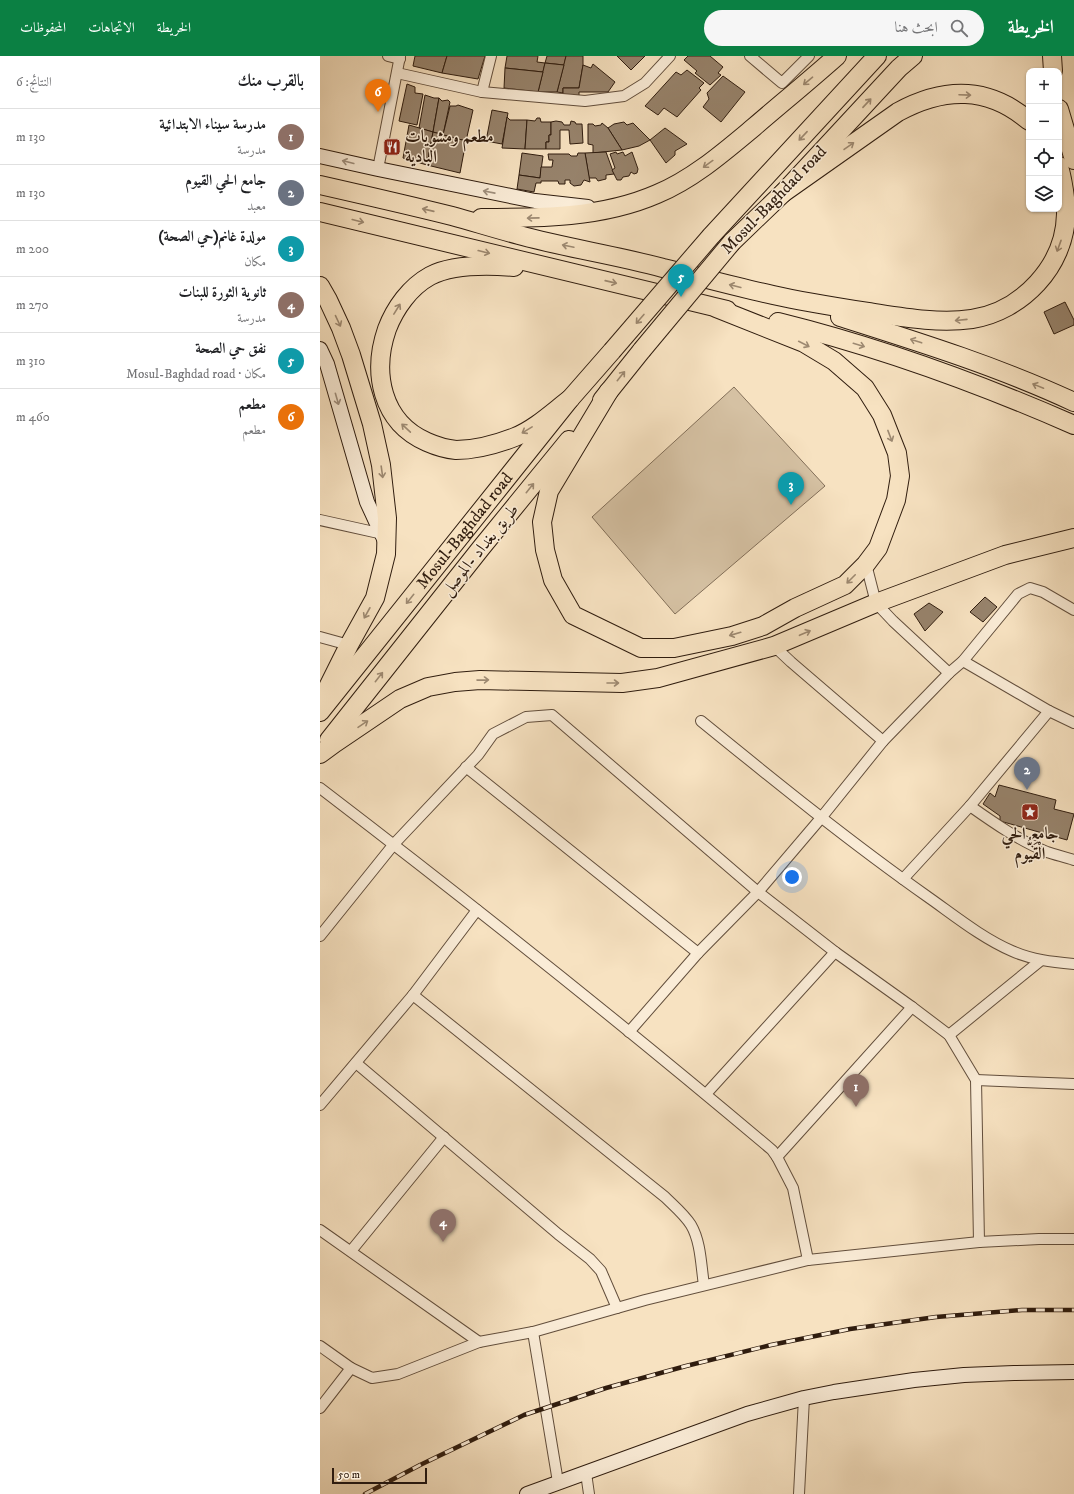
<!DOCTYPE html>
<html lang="ar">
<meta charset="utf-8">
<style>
:root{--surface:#fff;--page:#f6f6f6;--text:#202124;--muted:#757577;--line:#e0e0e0;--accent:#0b8043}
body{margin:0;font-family:"IM FELL DW Pica",Amiri,serif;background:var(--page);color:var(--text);direction:rtl}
.controls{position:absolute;right:12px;top:12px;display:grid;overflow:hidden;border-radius:8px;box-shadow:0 1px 3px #0004}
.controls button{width:36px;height:36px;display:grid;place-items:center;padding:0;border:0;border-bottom:1px solid var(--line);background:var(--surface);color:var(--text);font:20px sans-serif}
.scale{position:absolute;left:12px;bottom:10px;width:95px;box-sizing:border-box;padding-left:4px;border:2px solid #301d0f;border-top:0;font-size:11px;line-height:14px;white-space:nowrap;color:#301d0f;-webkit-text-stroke:3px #faecd7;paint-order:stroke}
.you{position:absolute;left:472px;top:821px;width:14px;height:14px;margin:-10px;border:3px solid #fff;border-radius:50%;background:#1a73e8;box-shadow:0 0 0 6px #1a73e833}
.badge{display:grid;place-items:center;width:26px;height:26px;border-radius:50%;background:var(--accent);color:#fff;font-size:13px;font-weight:700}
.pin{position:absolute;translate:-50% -33px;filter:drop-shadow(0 1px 2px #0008)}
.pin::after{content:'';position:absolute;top:21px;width:14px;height:12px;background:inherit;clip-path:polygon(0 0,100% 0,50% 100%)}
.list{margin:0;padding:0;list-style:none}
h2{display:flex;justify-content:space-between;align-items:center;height:52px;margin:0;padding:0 16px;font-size:17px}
h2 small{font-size:13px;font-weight:400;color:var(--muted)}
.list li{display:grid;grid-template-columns:26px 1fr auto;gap:12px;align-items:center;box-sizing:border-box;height:56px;padding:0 16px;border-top:1px solid var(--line)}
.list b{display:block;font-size:15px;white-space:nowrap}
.list p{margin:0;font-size:13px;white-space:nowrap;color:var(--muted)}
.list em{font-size:13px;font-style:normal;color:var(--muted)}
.icon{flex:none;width:22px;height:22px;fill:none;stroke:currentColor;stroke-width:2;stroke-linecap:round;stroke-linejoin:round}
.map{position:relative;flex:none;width:754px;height:1438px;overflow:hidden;direction:ltr}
header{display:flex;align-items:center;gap:24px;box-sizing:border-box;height:56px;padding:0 20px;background:var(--accent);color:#fff}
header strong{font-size:19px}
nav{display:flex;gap:22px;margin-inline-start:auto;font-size:14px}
.search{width:280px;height:36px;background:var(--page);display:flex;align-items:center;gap:10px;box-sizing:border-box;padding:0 14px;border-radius:22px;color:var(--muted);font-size:15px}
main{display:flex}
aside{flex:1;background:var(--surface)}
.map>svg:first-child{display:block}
.green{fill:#d5c1a3;stroke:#826f59}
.building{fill:#97836c;stroke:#301d0f}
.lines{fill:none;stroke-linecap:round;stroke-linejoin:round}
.street-casing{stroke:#624e3c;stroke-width:12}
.secondary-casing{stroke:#301d0f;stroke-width:16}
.highway-casing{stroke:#301d0f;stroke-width:20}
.street{stroke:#faecd7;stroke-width:10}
.secondary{stroke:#faecd7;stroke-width:14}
.highway{stroke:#f7e2c1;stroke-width:18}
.rail-casing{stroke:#301d0f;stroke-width:4.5}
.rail{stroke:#faecd7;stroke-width:3;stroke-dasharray:9;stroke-linecap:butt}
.highway-bridge-casing{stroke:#301d0f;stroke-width:20;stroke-linecap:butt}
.highway-bridge{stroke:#f7e2c1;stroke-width:18}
.oneway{stroke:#9d8971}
.oneway2{stroke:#9f8f7d}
.labels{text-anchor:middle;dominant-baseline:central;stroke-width:3;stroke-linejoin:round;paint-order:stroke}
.poi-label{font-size:17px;font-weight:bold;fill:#301d0f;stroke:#faecd7;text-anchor:start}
.street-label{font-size:17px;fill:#301d0f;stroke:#faecd7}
</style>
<header>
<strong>الخريطة</strong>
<div class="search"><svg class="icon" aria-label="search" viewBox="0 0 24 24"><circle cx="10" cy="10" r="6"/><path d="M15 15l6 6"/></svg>ابحث هنا</div>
<nav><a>الخريطة</a><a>الاتجاهات</a><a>المحفوظات</a></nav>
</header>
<main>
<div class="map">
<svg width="754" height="1438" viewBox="0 0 754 1438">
<rect width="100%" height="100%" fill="#f7e2c1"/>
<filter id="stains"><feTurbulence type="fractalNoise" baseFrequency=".005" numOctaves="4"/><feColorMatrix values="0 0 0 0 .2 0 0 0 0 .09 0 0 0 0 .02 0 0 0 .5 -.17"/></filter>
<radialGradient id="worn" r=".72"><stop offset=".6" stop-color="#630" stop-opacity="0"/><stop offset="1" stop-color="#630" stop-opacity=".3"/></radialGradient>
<path class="green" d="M 414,331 L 505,430 L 355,558 L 272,461 Z"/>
<g class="building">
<path d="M 95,0 L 127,0 L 122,17 L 93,10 Z"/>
<path d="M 127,0 L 165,0 L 158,23 L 122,17 Z"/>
<path d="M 187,0 L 218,0 L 217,6 L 225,7 L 223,16 L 185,12 Z"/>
<path d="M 227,0 L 246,0 L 244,9 L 225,7 Z"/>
<path d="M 246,0 L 263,0 L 263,9 L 259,32 L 243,32 L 243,37 L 237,36 Z"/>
<path d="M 297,0 L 325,0 L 311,14 Z"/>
<path d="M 368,0 L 390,0 L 403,11 L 398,17 L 401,19 L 390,29 L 375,17 L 377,15 L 364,4 Z"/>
<path d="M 225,7 L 244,9 L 237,36 L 218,36 Z"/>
<path d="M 273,8 L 295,26 L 288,36 L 259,36 L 259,40 L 243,39 L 243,32 L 259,32 L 263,9 L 271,12 Z"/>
<path d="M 185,12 L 223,16 L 218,36 L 184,32 Z"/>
<path d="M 367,14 L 384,27 L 379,32 L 381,34 L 357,61 L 344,52 L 338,59 L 325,50 L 356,16 L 361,19 Z"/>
<path d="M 403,20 L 425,36 L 401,66 L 383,51 L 389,43 L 387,37 Z"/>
<path d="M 87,28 L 95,31 L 95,37 L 103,38 L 97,69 L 79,65 Z"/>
<path d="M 105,39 L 114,42 L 119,42 L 113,76 L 99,72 Z"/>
<path d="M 119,42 L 122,45 L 128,44 L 130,46 L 123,79 L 113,76 Z"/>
<path d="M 138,49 L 153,54 L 146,85 L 123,79 L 130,50 L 136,50 Z"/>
<path d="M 172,54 L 188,57 L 182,88 L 166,85 Z"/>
<path d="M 187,61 L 190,64 L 207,64 L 205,93 L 182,92 Z"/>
<path d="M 217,62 L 220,62 L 221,66 L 231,66 L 231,79 L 229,79 L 229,86 L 226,86 L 226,93 L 205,93 L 207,64 L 215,65 Z"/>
<path d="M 236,65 L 242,66 L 244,69 L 250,69 L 251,65 L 255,66 L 256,68 L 262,68 L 263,87 L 250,88 L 249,74 L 240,74 L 240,93 L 226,93 L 226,86 L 229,86 L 229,79 L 231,79 L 231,66 Z"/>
<path d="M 304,66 L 307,69 L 313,67 L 330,84 L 319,90 L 302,94 L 288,72 L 294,68 Z"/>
<path d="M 282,67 L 288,72 L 302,94 L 273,97 L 273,89 L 268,88 L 268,68 L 273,68 L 275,70 L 281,69 Z"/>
<path d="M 89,69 L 113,76 L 107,109 L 83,102 Z"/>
<path d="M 345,72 L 367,88 L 355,95 L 355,99 L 346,107 L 330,84 Z"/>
<path d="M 113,76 L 146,85 L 140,117 L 107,109 Z"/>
<path d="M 286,96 L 294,118 L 286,119 L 286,123 L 278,125 L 276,122 L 269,122 L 265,97 Z"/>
<path d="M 296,96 L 297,98 L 303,96 L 305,100 L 312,96 L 318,113 L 317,117 L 314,118 L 311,116 L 309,120 L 303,121 L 301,124 L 297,124 L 292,114 L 295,112 L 290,98 Z"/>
<path d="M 202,97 L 223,100 L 220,122 L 199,119 Z"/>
<path d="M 258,97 L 265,97 L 270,126 L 264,124 L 261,129 L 254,130 L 250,127 L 250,124 L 245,124 L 245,128 L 239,128 L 238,125 L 221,125 L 221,127 L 216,127 L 214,136 L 197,133 L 199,119 L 220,122 L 221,111 L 232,111 L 233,104 L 229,104 L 228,98 L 249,98 L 251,100 L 257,100 Z"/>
<path d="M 745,246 L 754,264 L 754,269 L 734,278 L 724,256 Z"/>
<path d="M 665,541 L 677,551 L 663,566 L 650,556 Z"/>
<path d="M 609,547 L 623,556 L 605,575 L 594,558 Z"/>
<path d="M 679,729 L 736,744 L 734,753 L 754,758 L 747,784 L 680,765 L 680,760 L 663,748 L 670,737 L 675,741 Z"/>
</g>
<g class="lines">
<defs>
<g id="street">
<path d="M 68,0 L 80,3"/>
<path d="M 430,0 L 462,27 L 489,0"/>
<path d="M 77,17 L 162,36 L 265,45 L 304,40 L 325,27 L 350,0"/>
<path d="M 162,36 L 171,0"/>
<path d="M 58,113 L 80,0"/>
<path d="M 0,464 L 63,478"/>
<path d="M 546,508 L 556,547 L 573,565 L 629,617"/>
<path d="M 0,581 L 29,589"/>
<path d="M 454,590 L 471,606 L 563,685"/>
<path d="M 643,605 L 729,655 L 754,667"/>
<path d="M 381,665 C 456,726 530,786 608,841 C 635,860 662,882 692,895 C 712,904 733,906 754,908"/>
<path d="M 146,711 L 378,897"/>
<path d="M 0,732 C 153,849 305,970 452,1094 L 457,1101 L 473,1132 L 488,1204"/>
<path d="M 650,750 C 674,767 700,785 727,796 C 736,799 745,801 754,804"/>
<path d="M 583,823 L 650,750 L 729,655"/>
<path d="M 0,880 L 74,788 L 158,699 L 173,678 L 206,661 L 232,659 L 438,836 L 515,896 L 592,951 L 629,979 L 656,1024 L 659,1186"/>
<path d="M 93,939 L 345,1141 C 354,1150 364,1158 371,1169 C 381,1186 381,1210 384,1229"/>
<path d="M 309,976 L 378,897 L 438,836 L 501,762 L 563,685 L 629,617 L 643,605 L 698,538 L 710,532 L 723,536 L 754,554"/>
<path d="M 629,979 L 720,905"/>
<path d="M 36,1007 L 238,1178 L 270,1203 L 281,1215 L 297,1252"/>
<path d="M 656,1024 L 754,1028"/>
<path d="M 386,1038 L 515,896"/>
<path d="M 0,1049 L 93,939 L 157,854"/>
<path d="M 457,1101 L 592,951"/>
<path d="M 0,1174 L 159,1286"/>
<path d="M 31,1195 L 124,1081"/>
<path d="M 213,1276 L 238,1426"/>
<path d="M 0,1290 L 31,1312"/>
<path d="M 0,1352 L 31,1312 L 52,1322 L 78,1318 L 159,1286 L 213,1276 L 325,1244 L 488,1204 L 659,1186 L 719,1183 L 754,1183"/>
<path d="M 266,1417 L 269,1438"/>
<path d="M 479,1438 L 484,1342"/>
</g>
<g id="secondary">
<path d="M 0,100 L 58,113 L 215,145 L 268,151"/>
<path d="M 0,293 L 7,308 L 47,446 L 65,485"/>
<path d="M 207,1438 L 427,1358 L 484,1342 L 514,1336 L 594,1324 L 644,1319 L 694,1317 L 754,1316"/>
</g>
<g id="highway">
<path d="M 732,0 L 733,15"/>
<path d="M 739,53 L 754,104"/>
<path d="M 0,129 C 44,139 88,149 132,160 C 154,166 176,173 199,179 C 246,192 295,199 343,212 C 380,221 416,231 453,239 C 484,246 516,251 548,256 C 581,261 618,268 652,263 C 702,255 745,210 746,158 C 746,142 743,126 739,110"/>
<path d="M 463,137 L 578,56 C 624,31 668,30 709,65"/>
<path d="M 0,156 L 407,254"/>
<path d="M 161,162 C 220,162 282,162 337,138 C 373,123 404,96 434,71 C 462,47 490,24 517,0"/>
<path d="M 391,180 L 557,0"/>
<path d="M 412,186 L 463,137 L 579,12 L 593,0"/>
<path d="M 194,211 C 169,209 133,208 110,220 C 90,231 75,252 67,273 C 52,316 61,366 107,386 C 116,390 126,393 136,394 C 155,394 177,388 195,381 C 215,373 233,356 250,343"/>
<path d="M 0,230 L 8,244 L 21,272 L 31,299 L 52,368 L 61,409 L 67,462 L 66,498 L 55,542 L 29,589 L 4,639"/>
<path d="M 520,261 C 599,286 679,311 754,346"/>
<path d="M 458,266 C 559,291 658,327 754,369"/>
<path d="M 289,335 L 229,435 L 222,466 L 225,494 L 233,524 L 253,559 L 321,592 L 354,592 L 412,580 L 443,570 L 475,552 L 525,529 L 546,508 L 558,492 L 576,444 L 580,420 L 577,397 L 562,359 L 545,332 L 514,305 L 484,287 L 396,252"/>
<path d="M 282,344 L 322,294"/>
<path id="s1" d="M 0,656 L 250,343 L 292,295"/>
<path d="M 9,684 L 161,492 L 249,384"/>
<path d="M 0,698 L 15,687 L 80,643 L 108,631 L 135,626 L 160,624 L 302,627 L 338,622 L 454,590 L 556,547 L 685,499 L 754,482"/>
</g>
</defs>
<use href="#street" class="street-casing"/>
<use href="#secondary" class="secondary-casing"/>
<use href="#highway" class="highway-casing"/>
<use href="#street" class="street"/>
<use href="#secondary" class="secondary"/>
<use href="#highway" class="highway"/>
<defs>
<path id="rail" d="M 45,1438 L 100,1409 L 204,1359 L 286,1332 L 366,1310 L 451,1289 L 530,1273 L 616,1261 L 702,1254 L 754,1254"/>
</defs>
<use href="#rail" class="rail-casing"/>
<use href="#rail" class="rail"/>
<defs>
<g id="highway-bridge">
<path d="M 322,294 L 412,186"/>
<path d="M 292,295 L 391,180"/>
</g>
</defs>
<use href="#highway-bridge" class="highway-bridge-casing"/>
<use href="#highway-bridge" class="highway-bridge"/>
</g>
<defs><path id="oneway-shaft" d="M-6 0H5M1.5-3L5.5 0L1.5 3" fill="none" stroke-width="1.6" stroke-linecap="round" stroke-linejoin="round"/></defs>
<g class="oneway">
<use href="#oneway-shaft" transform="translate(488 25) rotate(140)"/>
<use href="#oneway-shaft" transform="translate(645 39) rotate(2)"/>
<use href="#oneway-shaft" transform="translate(547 47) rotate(-47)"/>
<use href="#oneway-shaft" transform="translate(483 80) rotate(133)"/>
<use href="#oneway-shaft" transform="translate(529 90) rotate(-35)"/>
<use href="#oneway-shaft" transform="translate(388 108) rotate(144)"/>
<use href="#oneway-shaft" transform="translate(108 154) rotate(-167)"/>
<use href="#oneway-shaft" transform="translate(213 162) rotate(179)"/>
<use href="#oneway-shaft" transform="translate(38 165) rotate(14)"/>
<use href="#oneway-shaft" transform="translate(248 190) rotate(-168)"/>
<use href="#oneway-shaft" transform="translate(739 190) rotate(110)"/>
<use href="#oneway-shaft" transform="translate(164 196) rotate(14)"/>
<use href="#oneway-shaft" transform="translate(291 226) rotate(13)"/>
<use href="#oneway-shaft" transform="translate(415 230) rotate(-166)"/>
<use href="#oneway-shaft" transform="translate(77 253) rotate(-58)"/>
<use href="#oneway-shaft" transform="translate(320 263) rotate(131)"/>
<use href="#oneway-shaft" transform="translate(641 264) rotate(174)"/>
<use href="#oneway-shaft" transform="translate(18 265) rotate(65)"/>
<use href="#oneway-shaft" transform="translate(596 285) rotate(-162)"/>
<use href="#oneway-shaft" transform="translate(484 288) rotate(27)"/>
<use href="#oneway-shaft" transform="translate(539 289) rotate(17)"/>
<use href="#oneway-shaft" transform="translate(301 320) rotate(-51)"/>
<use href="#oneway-shaft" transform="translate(718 330) rotate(-158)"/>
<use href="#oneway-shaft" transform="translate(86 372) rotate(-137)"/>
<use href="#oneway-shaft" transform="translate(207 374) rotate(149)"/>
<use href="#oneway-shaft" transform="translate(570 380) rotate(69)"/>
<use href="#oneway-shaft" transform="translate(62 416) rotate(82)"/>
<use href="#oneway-shaft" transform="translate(210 432) rotate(-51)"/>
<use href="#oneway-shaft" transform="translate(531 523) rotate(135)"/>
<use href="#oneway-shaft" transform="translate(90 543) rotate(129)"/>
<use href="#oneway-shaft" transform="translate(47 557) rotate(119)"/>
<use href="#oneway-shaft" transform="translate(485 577) rotate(-23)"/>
<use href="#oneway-shaft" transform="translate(415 578) rotate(164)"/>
<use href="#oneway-shaft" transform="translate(59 621) rotate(-52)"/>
<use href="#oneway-shaft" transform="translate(163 624) rotate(-1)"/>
<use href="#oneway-shaft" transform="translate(293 627)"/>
<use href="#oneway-shaft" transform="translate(43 668) rotate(-34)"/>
</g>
<g class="oneway2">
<use href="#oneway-shaft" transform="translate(28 106) rotate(-166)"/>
<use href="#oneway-shaft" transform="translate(169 136) rotate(-169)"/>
<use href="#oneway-shaft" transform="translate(17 343) rotate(74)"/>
</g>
<defs>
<symbol id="restaurant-square" viewBox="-11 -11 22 22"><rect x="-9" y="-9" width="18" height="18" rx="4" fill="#8f2418" stroke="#faecd7"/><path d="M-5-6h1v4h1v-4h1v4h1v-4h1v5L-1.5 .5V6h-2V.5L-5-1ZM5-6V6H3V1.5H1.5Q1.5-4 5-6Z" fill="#fff"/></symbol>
<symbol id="sight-square" viewBox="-11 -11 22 22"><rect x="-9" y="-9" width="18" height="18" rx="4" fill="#8f2418" stroke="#faecd7"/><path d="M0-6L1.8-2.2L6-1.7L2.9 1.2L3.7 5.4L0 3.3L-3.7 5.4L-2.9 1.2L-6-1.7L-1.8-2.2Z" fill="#fff"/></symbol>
</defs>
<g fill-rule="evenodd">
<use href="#restaurant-square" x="62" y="81" width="20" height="20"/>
<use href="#sight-square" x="700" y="746" width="20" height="20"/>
</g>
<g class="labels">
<g class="poi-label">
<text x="85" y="81">مطعم ومشويات<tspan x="85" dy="20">البادية</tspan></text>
<text x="710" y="778" text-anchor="middle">جامع الحي<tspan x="710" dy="20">الْقَيُّوم</tspan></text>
</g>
<g class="street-label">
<text transform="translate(454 144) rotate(-46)">Mosul-Baghdad road</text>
<text stroke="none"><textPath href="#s1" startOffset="232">Mosul-Baghdad road</textPath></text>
<text transform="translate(160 494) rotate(-51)">طريق بغداد -الموصل</text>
</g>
</g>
<rect width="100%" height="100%" filter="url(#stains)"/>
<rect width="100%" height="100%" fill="url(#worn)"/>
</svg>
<div class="controls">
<button>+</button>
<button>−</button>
<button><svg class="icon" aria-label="locate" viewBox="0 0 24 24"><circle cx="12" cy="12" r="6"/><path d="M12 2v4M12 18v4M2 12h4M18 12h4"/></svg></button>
<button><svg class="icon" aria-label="layers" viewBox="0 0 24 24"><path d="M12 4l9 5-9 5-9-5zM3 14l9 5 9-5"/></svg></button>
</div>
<div class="scale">50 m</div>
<div class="you"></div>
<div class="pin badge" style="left:536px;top:1051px;background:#8d6e63">1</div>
<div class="pin badge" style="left:707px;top:734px;background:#6b7280">2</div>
<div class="pin badge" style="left:471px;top:449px;background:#0f9aa8">3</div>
<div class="pin badge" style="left:123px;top:1186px;background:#8d6e63">4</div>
<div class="pin badge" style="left:361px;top:241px;background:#0f9aa8">5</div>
<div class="pin badge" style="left:58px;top:56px;background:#e8710a">6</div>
</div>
<aside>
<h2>بالقرب منك<small>النتائج: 6</small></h2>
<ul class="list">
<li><span class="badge" style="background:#8d6e63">1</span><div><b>مدرسة سيناء الابتدائية</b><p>مدرسة</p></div><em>130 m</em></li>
<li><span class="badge" style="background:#6b7280">2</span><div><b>جامع الحي القيوم</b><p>معبد</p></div><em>130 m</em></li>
<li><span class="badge" style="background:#0f9aa8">3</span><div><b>مولدة غانم(حي الصحة)</b><p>مكان</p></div><em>200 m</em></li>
<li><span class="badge" style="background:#8d6e63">4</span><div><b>ثانوية الثورة للبنات</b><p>مدرسة</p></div><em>270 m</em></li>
<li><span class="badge" style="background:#0f9aa8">5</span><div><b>نفق حي الصحة</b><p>مكان · Mosul-Baghdad road</p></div><em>310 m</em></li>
<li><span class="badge" style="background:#e8710a">6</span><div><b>مطعم</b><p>مطعم</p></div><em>460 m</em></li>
</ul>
</aside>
</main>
